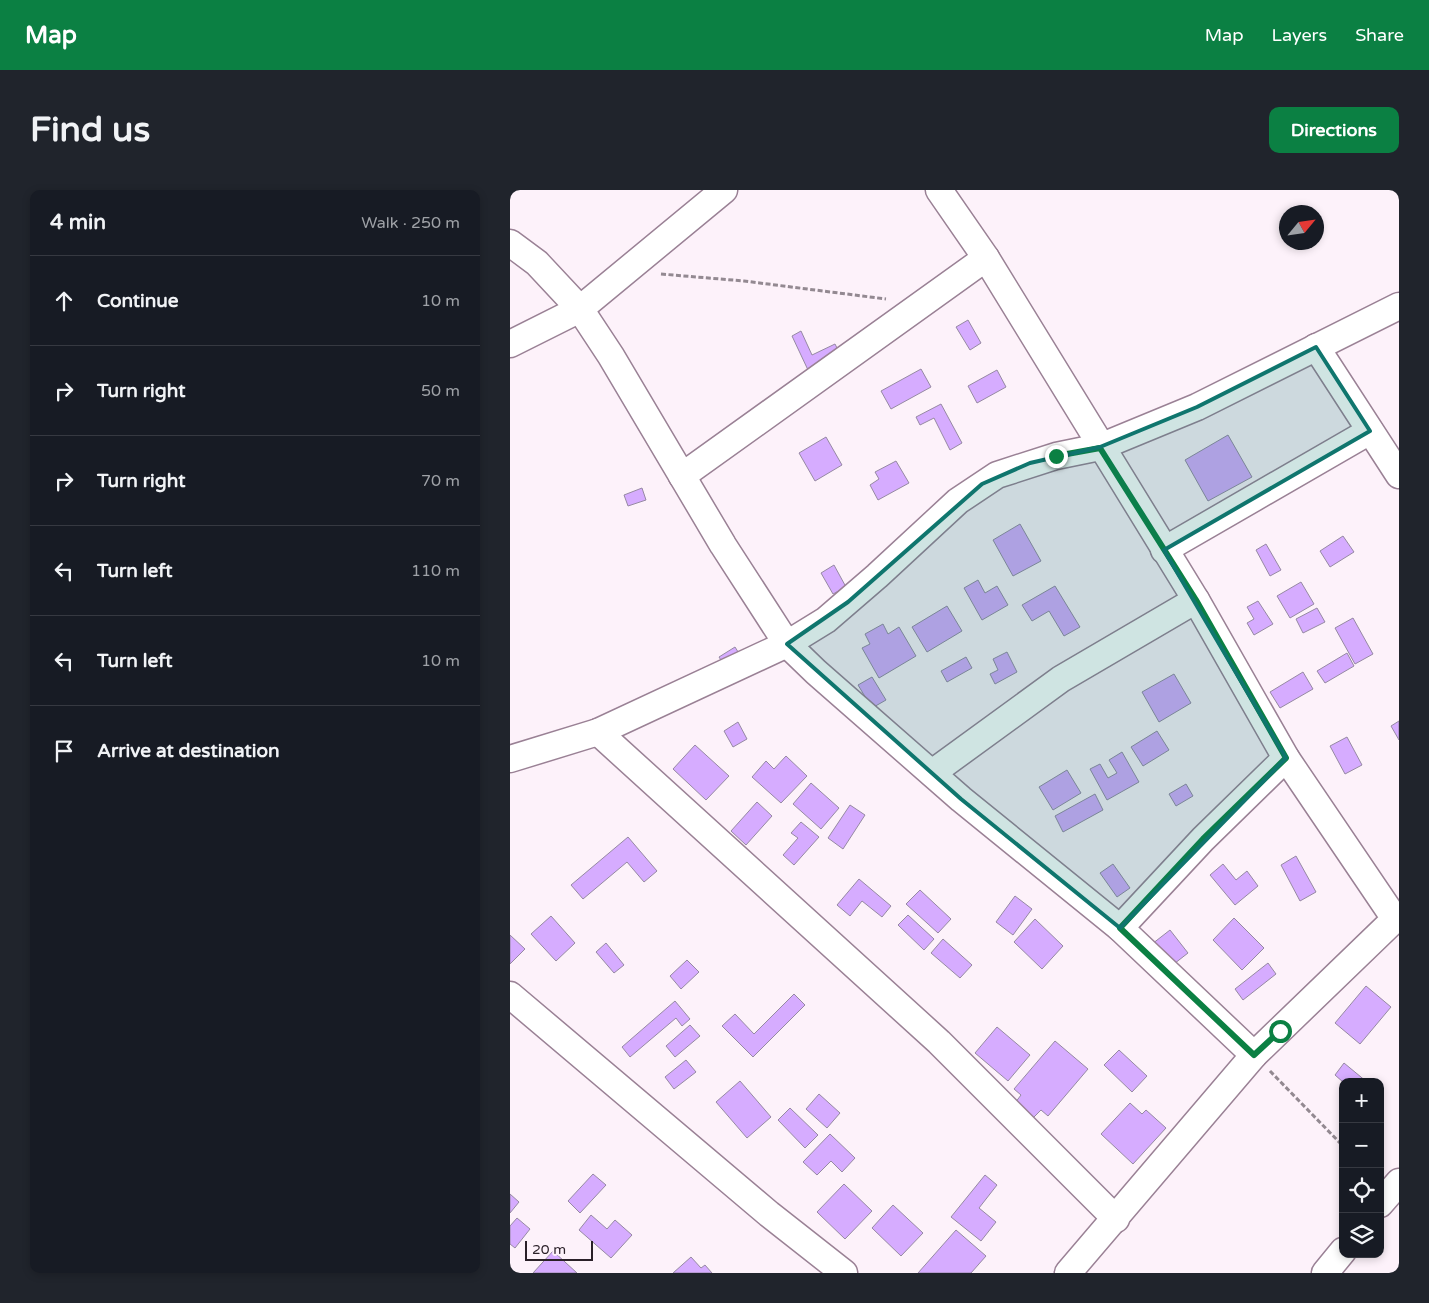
<!DOCTYPE html>
<meta charset="utf-8">
<style>
:root{--surface:#171b24;--page:#20242c;--text:#f1f3f6;--muted:#9ea1a6;--line:#363941;--accent:#0b8043}
body{margin:0;font-family:"Varela Round",sans-serif;background:var(--page);color:var(--text)}
.controls{position:absolute;right:15px;bottom:15px;display:grid;overflow:hidden;border-radius:10px;box-shadow:0 2px 8px #0003}
.controls button{width:45px;height:45px;display:grid;place-items:center;padding:0;border:0;border-bottom:1px solid var(--line);background:var(--surface);color:var(--text);font:25px sans-serif}
.compass{position:absolute;left:769px;top:15px;width:45px;height:45px;border-radius:50%;background:var(--surface);box-shadow:0 2px 8px #0003;rotate:61deg}
.scale{position:absolute;left:15px;bottom:12px;width:68px;box-sizing:border-box;padding-left:5px;border:2px solid #2a2028;border-top:0;font-size:14px;line-height:18px;white-space:nowrap;color:#2a2028;-webkit-text-stroke:4px #fdf2fa;paint-order:stroke}
.stop{position:absolute;width:15px;height:15px;margin:-11px;border:4px solid #0b8043;border-radius:50%;background:#fff}
.stop.end{background:#0b8043;border-color:#fff;box-shadow:0 1px 5px #0008}
.list{margin:0;padding:0;list-style:none}
h2{display:flex;justify-content:space-between;align-items:center;height:65px;margin:0;padding:0 20px;font-size:21px}
h2 small{font-size:16px;font-weight:400;color:var(--muted)}
.list li{display:grid;grid-template-columns:32px 1fr auto;gap:15px;align-items:center;box-sizing:border-box;height:90px;padding:0 20px;border-top:1px solid var(--line)}
.list b{display:block;font-size:19px;white-space:nowrap}
.list em{font-size:16px;font-style:normal;color:var(--muted)}
.icon{flex:none;width:28px;height:28px;fill:none;stroke:currentColor;stroke-width:2;stroke-linecap:round;stroke-linejoin:round}
.map{position:relative;flex:none;width:889px;height:1083px;overflow:hidden;border-radius:10px}
header{display:flex;align-items:center;gap:30px;box-sizing:border-box;height:70px;padding:0 25px;background:var(--accent);color:#fff}
header strong{font-size:24px}
nav{display:flex;gap:28px;margin-inline-start:auto;font-size:18px}
.intro{display:flex;align-items:center;justify-content:space-between;box-sizing:border-box;height:120px;padding:0 30px}
h1{margin:0;font-size:35px}
.button{padding:12px 22px;border-radius:10px;background:var(--accent);color:#fff;font-size:18px;font-weight:700}
main{display:flex;gap:30px;padding:0 30px}
aside{flex:1;background:var(--surface);border-radius:10px;box-shadow:0 2px 8px #0003}
.map>svg:first-child{display:block}
.building{fill:#d6acff;stroke:#9689a3}
.lines{fill:none;stroke-linecap:round;stroke-linejoin:round}
.minor-casing{stroke:#9a8195;stroke-width:29}
.path{stroke:#938991;stroke-width:3;stroke-dasharray:5 2.5;stroke-linecap:butt}
.minor{stroke:#fff;stroke-width:26}
.route{stroke:#0b8043;stroke-width:6}
.marked{fill:#0f766e;fill-opacity:0.2;stroke:#0f766e;stroke-width:4;stroke-linejoin:round}
</style>
<header>
<strong>Map</strong>
<nav><a>Map</a><a>Layers</a><a>Share</a></nav>
</header>
<div class="intro"><h1>Find us</h1><a class="button">Directions</a></div>
<main>
<aside>
<h2>4 min<small>Walk · 250 m</small></h2>
<ul class="list">
<li><svg class="icon" aria-label="ahead" viewBox="0 0 24 24"><path d="M12 20V5M6 11l6-6 6 6"/></svg><div><b>Continue</b></div><em>10 m</em></li>
<li><svg class="icon" aria-label="right" viewBox="0 0 24 24"><path d="M7 20v-9h11M14 6l5 5-5 5"/></svg><div><b>Turn right</b></div><em>50 m</em></li>
<li><svg class="icon" aria-label="right" viewBox="0 0 24 24"><path d="M7 20v-9h11M14 6l5 5-5 5"/></svg><div><b>Turn right</b></div><em>70 m</em></li>
<li><svg class="icon" aria-label="left" viewBox="0 0 24 24"><path d="M17 20v-9H6M10 6l-5 5 5 5"/></svg><div><b>Turn left</b></div><em>110 m</em></li>
<li><svg class="icon" aria-label="left" viewBox="0 0 24 24"><path d="M17 20v-9H6M10 6l-5 5 5 5"/></svg><div><b>Turn left</b></div><em>10 m</em></li>
<li><svg class="icon" aria-label="arrive" viewBox="0 0 24 24"><path d="M6 21V4h12l-3 4 3 4H6"/></svg><div><b>Arrive at destination</b></div></li>
</ul>
</aside>
<div class="map">
<svg width="889" height="1083" viewBox="0 0 889 1083">
<rect width="100%" height="100%" fill="#fdf2fa"/>
<g class="building">
<path d="M 458,130 L 471,153 L 460,160 L 446,137 Z"/>
<path d="M 291,141 L 302,165 L 325,154 L 330,164 L 298,180 L 282,146 Z"/>
<path d="M 411,179 L 421,197 L 381,219 L 371,201 Z"/>
<path d="M 487,180 L 496,197 L 467,213 L 458,196 Z"/>
<path d="M 431,214 L 452,253 L 440,260 L 424,228 L 410,235 L 406,227 Z"/>
<path d="M 718,245 L 742,287 L 698,311 L 675,270 Z"/>
<path d="M 316,247 L 332,275 L 305,291 L 289,263 Z"/>
<path d="M 386,271 L 399,293 L 368,310 L 360,295 L 369,289 L 365,282 Z"/>
<path d="M 132,298 L 136,310 L 118,316 L 114,305 Z"/>
<path d="M 510,334 L 531,371 L 503,386 L 483,350 Z"/>
<path d="M 833,346 L 844,362 L 820,377 L 810,361 Z"/>
<path d="M 756,354 L 771,380 L 760,386 L 746,360 Z"/>
<path d="M 324,375 L 336,397 L 323,404 L 311,383 Z"/>
<path d="M 468,390 L 475,403 L 487,396 L 498,415 L 472,430 L 454,398 Z"/>
<path d="M 791,392 L 804,414 L 780,428 L 767,406 Z"/>
<path d="M 545,396 L 570,437 L 554,446 L 539,421 L 522,431 L 512,415 Z"/>
<path d="M 748,411 L 763,434 L 744,445 L 737,433 L 744,429 L 737,417 Z"/>
<path d="M 437,416 L 452,441 L 417,462 L 402,437 Z"/>
<path d="M 807,418 L 815,432 L 793,443 L 786,429 Z"/>
<path d="M 843,428 L 863,464 L 845,474 L 825,438 Z"/>
<path d="M 373,434 L 378,444 L 389,437 L 406,466 L 369,488 L 352,458 L 360,454 L 355,444 Z"/>
<path d="M 225,457 L 230,465 L 214,475 L 209,467 Z"/>
<path d="M 497,462 L 507,482 L 485,494 L 480,484 L 488,480 L 483,469 Z"/>
<path d="M 837,463 L 844,476 L 815,493 L 807,481 Z"/>
<path d="M 456,467 L 462,478 L 437,492 L 431,481 Z"/>
<path d="M 793,482 L 803,499 L 770,518 L 760,502 Z"/>
<path d="M 664,484 L 681,513 L 649,532 L 632,502 Z"/>
<path d="M 362,487 L 376,510 L 362,518 L 348,495 Z"/>
<path d="M 889,531 L 889,550 L 881,536 Z"/>
<path d="M 228,532 L 237,549 L 223,557 L 214,541 Z"/>
<path d="M 647,541 L 659,560 L 633,576 L 621,557 Z"/>
<path d="M 837,547 L 852,575 L 835,584 L 820,556 Z"/>
<path d="M 185,555 L 219,586 L 196,610 L 163,579 Z"/>
<path d="M 612,562 L 629,592 L 597,610 L 580,579 L 590,574 L 598,588 L 607,583 L 599,570 Z"/>
<path d="M 276,566 L 297,586 L 271,613 L 242,587 L 256,571 L 264,579 Z"/>
<path d="M 557,580 L 571,603 L 543,620 L 529,597 Z"/>
<path d="M 301,593 L 329,618 L 311,639 L 283,614 Z"/>
<path d="M 676,594 L 683,606 L 666,616 L 659,604 Z"/>
<path d="M 585,604 L 593,620 L 553,642 L 545,626 Z"/>
<path d="M 247,612 L 262,626 L 236,655 L 221,641 Z"/>
<path d="M 340,615 L 355,625 L 333,659 L 318,648 Z"/>
<path d="M 291,632 L 309,647 L 284,675 L 273,665 L 288,648 L 281,643 Z"/>
<path d="M 118,647 L 147,681 L 134,692 L 117,672 L 73,709 L 61,695 Z"/>
<path d="M 786,666 L 806,702 L 790,711 L 771,675 Z"/>
<path d="M 603,674 L 620,698 L 607,707 L 590,683 Z"/>
<path d="M 713,674 L 726,690 L 737,681 L 748,696 L 725,715 L 700,685 Z"/>
<path d="M 349,689 L 381,716 L 372,727 L 352,711 L 340,726 L 327,715 Z"/>
<path d="M 410,700 L 441,729 L 428,743 L 396,714 Z"/>
<path d="M 505,706 L 522,719 L 503,745 L 486,732 Z"/>
<path d="M 398,725 L 424,749 L 414,760 L 388,735 Z"/>
<path d="M 41,726 L 65,753 L 46,771 L 21,744 Z"/>
<path d="M 724,728 L 754,758 L 732,780 L 703,750 Z"/>
<path d="M 525,729 L 553,756 L 532,779 L 504,752 Z"/>
<path d="M 660,740 L 678,763 L 660,777 L 642,754 Z"/>
<path d="M 0,745 L 15,759 L 0,774 Z"/>
<path d="M 433,749 L 462,775 L 450,788 L 421,763 Z"/>
<path d="M 96,753 L 114,775 L 104,783 L 86,762 Z"/>
<path d="M 177,770 L 189,782 L 171,799 L 160,786 Z"/>
<path d="M 758,773 L 766,784 L 733,810 L 725,799 Z"/>
<path d="M 856,796 L 881,817 L 850,854 L 825,833 Z"/>
<path d="M 284,804 L 295,815 L 243,867 L 212,836 L 225,824 L 244,844 Z"/>
<path d="M 165,811 L 180,829 L 172,836 L 166,828 L 120,867 L 112,857 Z"/>
<path d="M 180,835 L 190,846 L 165,867 L 156,856 Z"/>
<path d="M 487,837 L 520,865 L 498,891 L 465,863 Z"/>
<path d="M 545,851 L 578,879 L 538,926 L 531,920 L 523,928 L 505,913 L 511,905 L 504,899 Z"/>
<path d="M 609,860 L 637,886 L 622,902 L 594,875 Z"/>
<path d="M 176,870 L 186,882 L 164,899 L 155,887 Z"/>
<path d="M 834,873 L 857,892 L 833,892 L 825,885 Z"/>
<path d="M 230,891 L 261,927 L 237,948 L 206,912 Z"/>
<path d="M 309,904 L 330,923 L 317,938 L 296,919 Z"/>
<path d="M 620,913 L 632,924 L 636,920 L 656,938 L 623,974 L 591,944 Z"/>
<path d="M 280,918 L 308,945 L 295,958 L 268,930 Z"/>
<path d="M 320,944 L 345,968 L 332,982 L 321,971 L 307,985 L 293,972 Z"/>
<path d="M 83,984 L 96,995 L 70,1023 L 58,1011 Z"/>
<path d="M 475,985 L 487,995 L 469,1018 L 486,1032 L 471,1051 L 441,1027 Z"/>
<path d="M 334,994 L 362,1021 L 335,1049 L 307,1022 Z"/>
<path d="M 0,1004 L 9,1012 L 0,1023 Z"/>
<path d="M 383,1015 L 413,1043 L 391,1066 L 362,1038 Z"/>
<path d="M 81,1025 L 97,1039 L 105,1030 L 122,1045 L 101,1068 L 69,1040 Z"/>
<path d="M 7,1028 L 20,1039 L 5,1058 L 0,1054 L 0,1036 Z"/>
<path d="M 446,1040 L 476,1066 L 461,1083 L 408,1083 Z"/>
<path d="M 43,1061 L 67,1083 L 23,1083 Z"/>
<path d="M 181,1067 L 191,1078 L 195,1075 L 202,1083 L 163,1083 Z"/>
</g>
<g class="lines">
<defs>
<g id="minor">
<path d="M 429,0 L 476,68 L 686,410 L 776,568 L 885,729 L 744,865 L 558,1083"/>
<path d="M 0,53 L 27,73 L 70,119 L 101,166 L 213,355 L 277,454 L 306,482 L 451,609 L 610,738 L 744,865"/>
<path d="M 0,154 L 70,119 L 214,0"/>
<path d="M 806,157 L 889,285"/>
<path d="M 172,286 L 476,68"/>
<path d="M 654,360 L 860,241"/>
<path d="M 88,542 L 429,852 L 606,1029"/>
<path d="M 0,569 L 88,542 L 277,454 L 316,430 L 367,386 L 448,311 L 487,285 L 546,266 L 590,257 L 687,217 L 889,116"/>
<path d="M 422,583 L 551,489 L 686,410"/>
<path d="M 610,738 L 693,649 L 776,568"/>
<path d="M 0,805 L 259,1024 L 334,1083"/>
<path d="M 870,1014 L 889,992"/>
<path d="M 815,1083 L 833,1061"/>
</g>
</defs>
<use href="#minor" class="minor-casing"/>
<g class="path">
<path d="M 151,84 L 234,91 L 376,109"/>
<path d="M 760,881 L 833,956"/>
</g>
<use href="#minor" class="minor"/>
</g>
<g class="lines">
<path class="route" d="M 546,266 L 590,258 L 686,410 L 776,568 L 693,649 L 610,738 L 744,865 L 770,841"/>
</g>
<path class="marked" d="M 806,157 L 860,241 L 654,360 L 776,568 L 610,738 L 451,609 L 277,454 L 338,412 L 472,294 L 520,273 L 590,257 L 687,217 Z"/>
</svg>
<div class="controls">
<button>+</button>
<button>−</button>
<button><svg class="icon" aria-label="locate" viewBox="0 0 24 24"><circle cx="12" cy="12" r="6"/><path d="M12 2v4M12 18v4M2 12h4M18 12h4"/></svg></button>
<button><svg class="icon" aria-label="layers" viewBox="0 0 24 24"><path d="M12 4l9 5-9 5-9-5zM3 14l9 5 9-5"/></svg></button>
</div>
<svg class="compass" viewBox="-18 -18 36 36"><path d="M0-13l5 13h-10z" fill="#e53935"/><path d="M0 13l5-13h-10z" fill="#9ea1a6"/></svg>
<div class="scale">20 m</div>
<div class="stop" style="left:770px;top:841px"></div>
<div class="stop end" style="left:546px;top:266px"></div>
</div>
</main>
